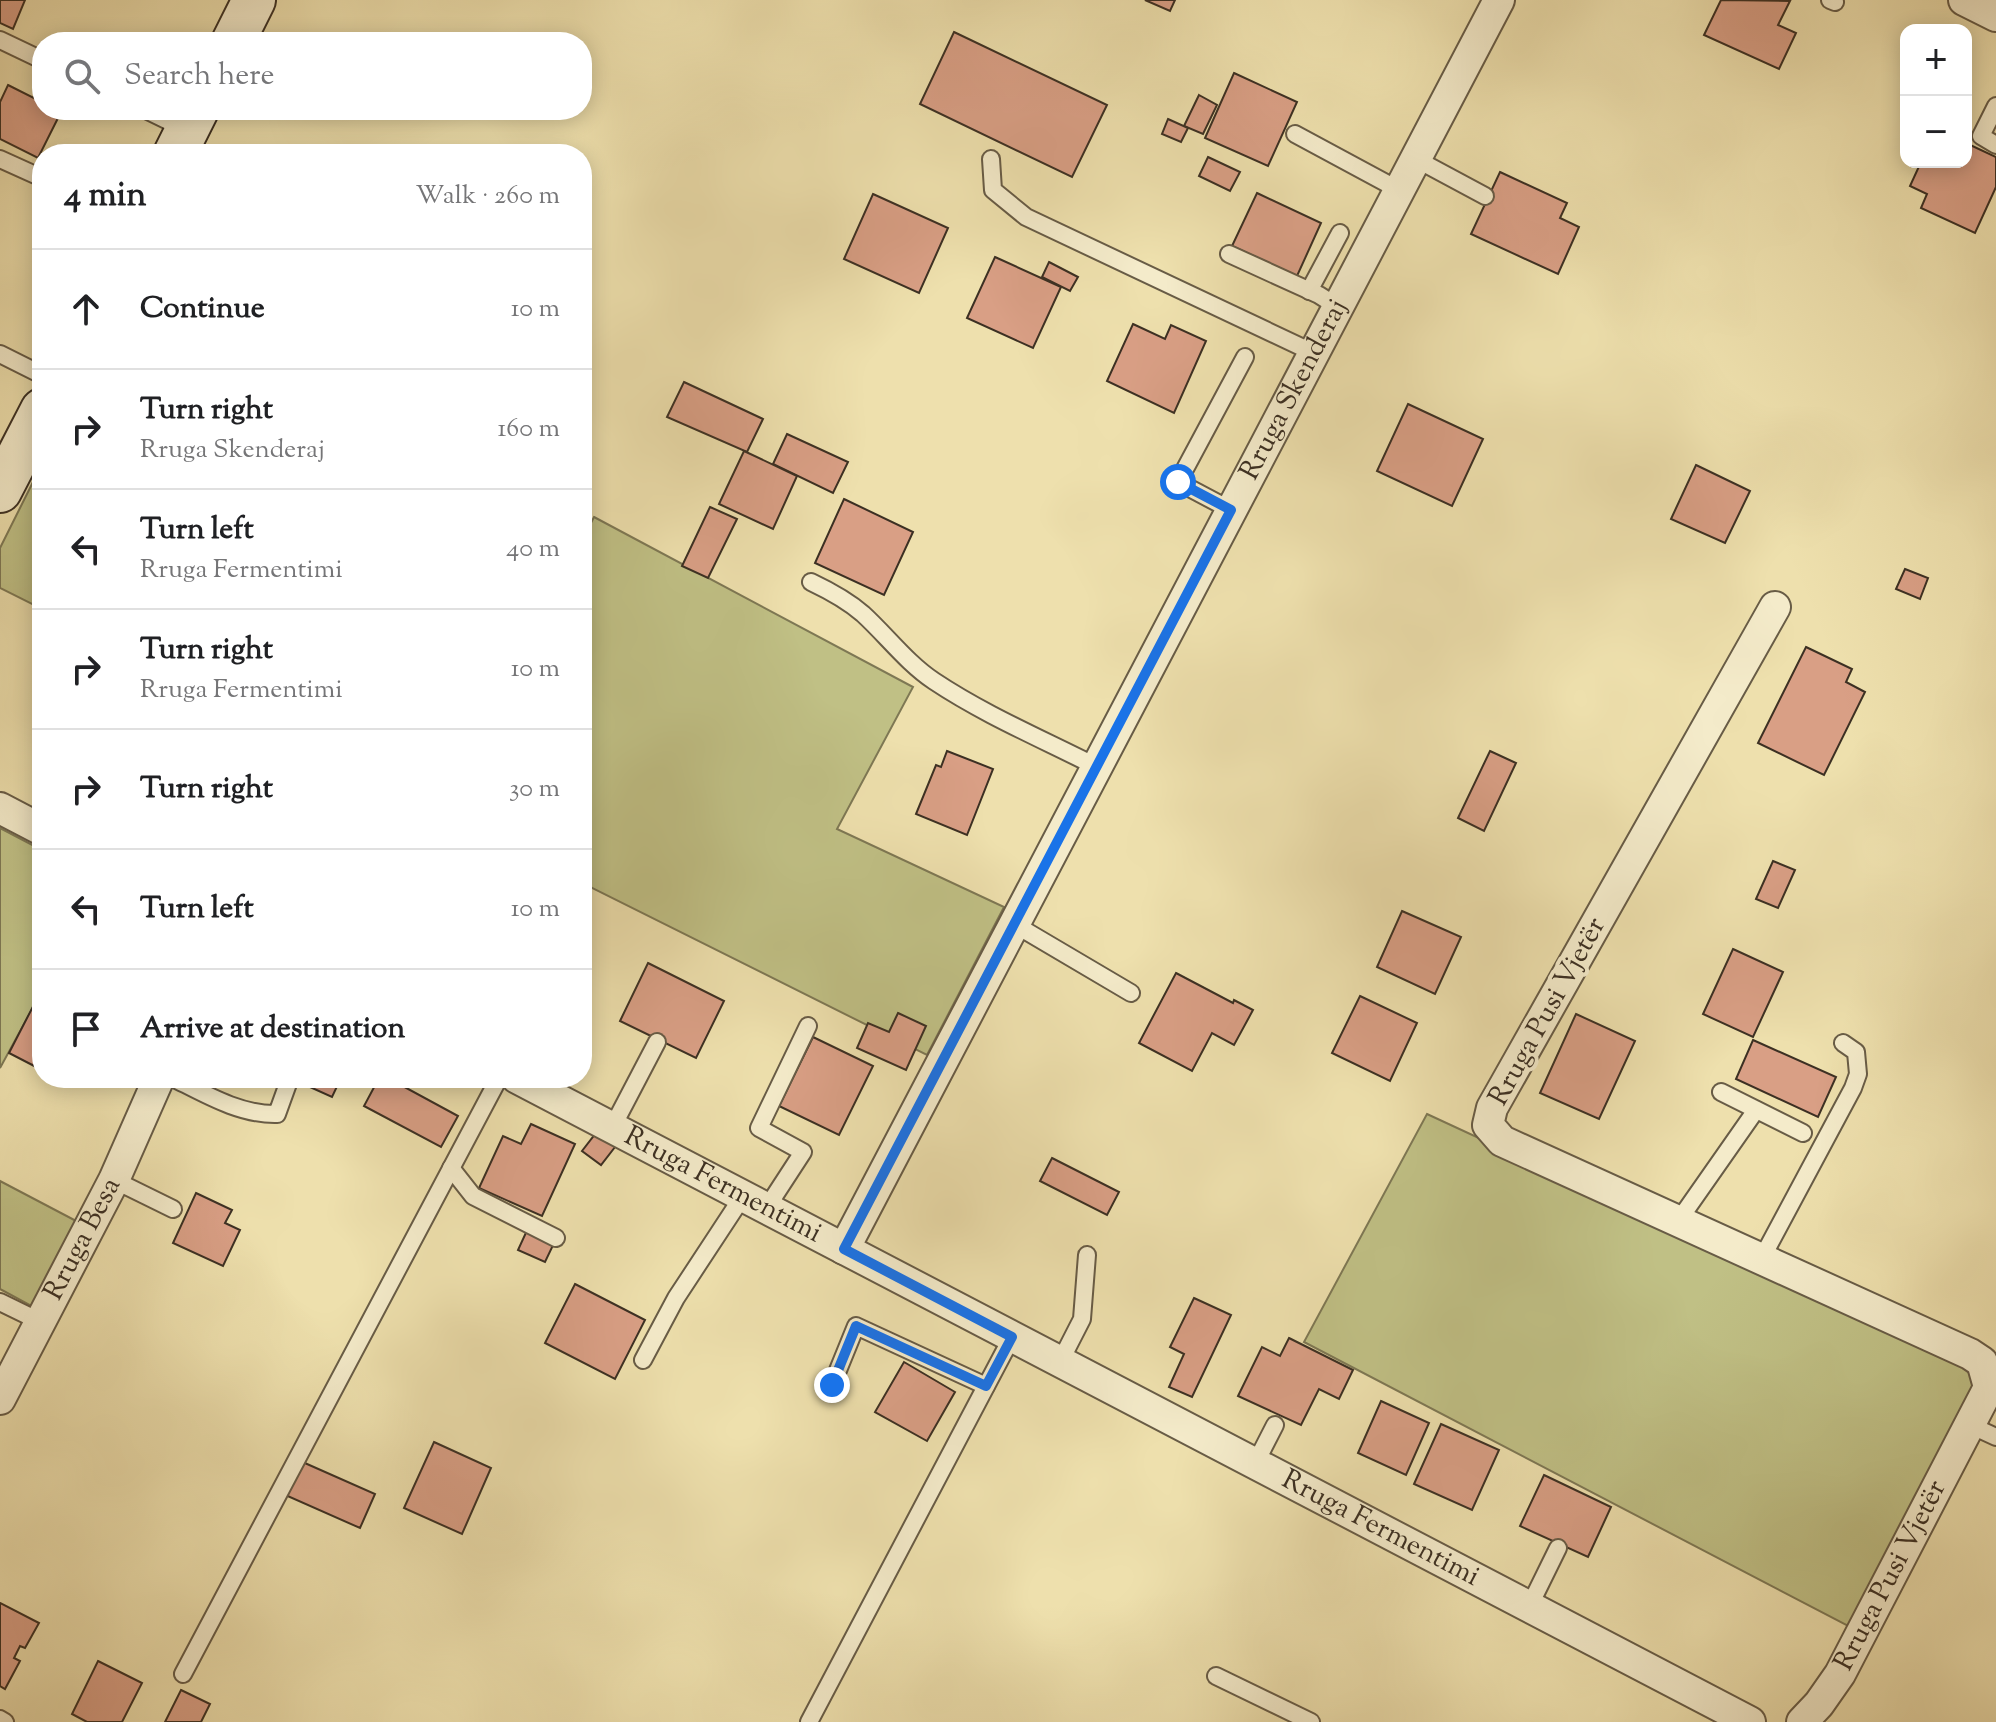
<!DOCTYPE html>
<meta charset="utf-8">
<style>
:root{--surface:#fff;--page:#f2f2f2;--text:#202124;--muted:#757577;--line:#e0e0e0}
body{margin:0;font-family:"Sorts Mill Goudy",serif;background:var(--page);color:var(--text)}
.controls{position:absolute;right:24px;top:24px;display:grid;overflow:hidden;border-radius:16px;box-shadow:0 4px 20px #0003}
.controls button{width:72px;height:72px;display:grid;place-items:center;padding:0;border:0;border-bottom:2px solid var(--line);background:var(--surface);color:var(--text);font:40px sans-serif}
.stop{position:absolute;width:24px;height:24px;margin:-18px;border:6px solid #1a73e8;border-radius:50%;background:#fff}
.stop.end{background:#1a73e8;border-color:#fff;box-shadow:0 2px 8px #0008}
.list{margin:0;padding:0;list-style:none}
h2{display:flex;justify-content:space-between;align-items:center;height:104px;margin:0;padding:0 32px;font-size:34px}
h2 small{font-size:26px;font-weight:400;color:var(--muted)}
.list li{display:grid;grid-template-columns:52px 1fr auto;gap:24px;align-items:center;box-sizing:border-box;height:120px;padding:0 32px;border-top:2px solid var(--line)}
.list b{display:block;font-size:30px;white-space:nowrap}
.list p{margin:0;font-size:26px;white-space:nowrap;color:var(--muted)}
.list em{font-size:26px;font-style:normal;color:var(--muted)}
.icon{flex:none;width:44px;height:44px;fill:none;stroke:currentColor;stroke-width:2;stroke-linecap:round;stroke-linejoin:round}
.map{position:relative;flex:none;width:1996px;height:1722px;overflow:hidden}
.search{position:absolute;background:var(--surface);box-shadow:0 4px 20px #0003;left:32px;top:32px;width:560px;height:88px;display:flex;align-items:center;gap:20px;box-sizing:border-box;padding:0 28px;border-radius:32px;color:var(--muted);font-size:30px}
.panel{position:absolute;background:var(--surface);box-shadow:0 4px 20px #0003;left:32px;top:144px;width:560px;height:944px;border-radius:32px}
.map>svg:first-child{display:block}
.green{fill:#c0c085;stroke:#7e7854;stroke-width:2}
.building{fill:#d99f85;stroke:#3c3023;stroke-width:2}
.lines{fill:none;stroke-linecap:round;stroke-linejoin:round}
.lane-casing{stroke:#685c46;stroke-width:20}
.street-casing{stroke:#685c46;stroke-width:34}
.secondary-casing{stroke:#3c3023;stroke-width:46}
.lane{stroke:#f4ebca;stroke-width:16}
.street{stroke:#f4ebca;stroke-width:30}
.secondary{stroke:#f4ebca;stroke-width:42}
.route{stroke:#1a73e8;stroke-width:10}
.labels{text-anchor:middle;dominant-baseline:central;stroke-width:8;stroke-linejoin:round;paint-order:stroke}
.street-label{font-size:28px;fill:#3c3023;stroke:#f4ebca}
</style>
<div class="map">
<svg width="1996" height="1722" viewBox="0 0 1996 1722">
<rect width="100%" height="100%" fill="#eee0ad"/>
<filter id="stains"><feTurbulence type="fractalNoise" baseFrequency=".0025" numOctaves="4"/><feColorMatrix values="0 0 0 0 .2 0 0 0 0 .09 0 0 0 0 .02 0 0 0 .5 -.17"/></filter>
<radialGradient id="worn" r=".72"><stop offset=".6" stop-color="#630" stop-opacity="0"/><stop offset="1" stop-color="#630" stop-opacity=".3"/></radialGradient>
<g class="green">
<path d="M 42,464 L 42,609 L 0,588 L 0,548 Z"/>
<path d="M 594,517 L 913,687 L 837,829 L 1004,907 L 927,1055 L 582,883 L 582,540 Z"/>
<path d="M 0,828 L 42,850 L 42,991 L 0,1068 Z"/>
<path d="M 1427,1114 L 1955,1359 L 1973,1377 L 1974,1390 L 1852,1628 L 1304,1342 Z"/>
<path d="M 0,1181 L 80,1223 L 35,1308 L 0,1289 Z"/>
</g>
<g class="building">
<path d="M 0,0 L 25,0 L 13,29 L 0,23 Z"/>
<path d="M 1145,0 L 1175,0 L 1170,11 Z"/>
<path d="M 1721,0 L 1790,1 L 1778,25 L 1796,33 L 1779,69 L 1704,35 Z"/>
<path d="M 954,32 L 1107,105 L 1072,177 L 920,104 Z"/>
<path d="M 1234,73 L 1297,102 L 1268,166 L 1205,138 Z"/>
<path d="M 8,85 L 42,102 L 42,110 L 61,112 L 38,158 L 0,139 L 0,102 Z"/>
<path d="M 1199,95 L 1217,105 L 1203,134 L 1184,126 Z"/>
<path d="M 1168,119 L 1188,128 L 1181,142 L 1162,134 Z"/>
<path d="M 1966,143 L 1996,157 L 1996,187 L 1975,233 L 1921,208 L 1927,194 L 1910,186 L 1921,162 L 1966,162 Z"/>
<path d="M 1208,157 L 1240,172 L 1230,191 L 1199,176 Z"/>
<path d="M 1500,172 L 1567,203 L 1560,218 L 1579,227 L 1558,274 L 1471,234 Z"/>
<path d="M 1257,193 L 1321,223 L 1297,276 L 1232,246 Z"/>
<path d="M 873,194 L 948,228 L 919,293 L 844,259 Z"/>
<path d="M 995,257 L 1061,287 L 1033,348 L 967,318 Z"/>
<path d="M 1049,262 L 1078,277 L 1070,291 L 1042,277 Z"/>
<path d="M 1133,324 L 1165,339 L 1171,325 L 1206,341 L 1174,413 L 1107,381 Z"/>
<path d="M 684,382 L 763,419 L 747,452 L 667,417 Z"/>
<path d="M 1408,404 L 1483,439 L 1452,506 L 1377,471 Z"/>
<path d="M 787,434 L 848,462 L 833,493 L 773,464 Z"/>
<path d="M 744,451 L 797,476 L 773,529 L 719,504 Z"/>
<path d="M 1696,465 L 1750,491 L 1725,543 L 1671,519 Z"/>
<path d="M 844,499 L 913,532 L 884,595 L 815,563 Z"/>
<path d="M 710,507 L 737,519 L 708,578 L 682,566 Z"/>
<path d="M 1905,569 L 1928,578 L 1920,599 L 1896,589 Z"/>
<path d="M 1806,647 L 1852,669 L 1846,682 L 1865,692 L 1824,775 L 1758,743 Z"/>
<path d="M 947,751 L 993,769 L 967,835 L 916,814 L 936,765 L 941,767 Z"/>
<path d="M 1490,751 L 1516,763 L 1484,831 L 1458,818 Z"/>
<path d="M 1773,861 L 1795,870 L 1778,908 L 1756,899 Z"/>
<path d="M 1402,911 L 1461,937 L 1435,994 L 1377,967 Z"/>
<path d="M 1733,949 L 1783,972 L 1753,1037 L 1703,1014 Z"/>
<path d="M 648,963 L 724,1001 L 696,1058 L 620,1021 Z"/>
<path d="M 1176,973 L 1233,1003 L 1234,1000 L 1253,1010 L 1234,1045 L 1212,1033 L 1192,1071 L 1139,1043 Z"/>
<path d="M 41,991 L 42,991 L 42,1070 L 9,1053 Z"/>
<path d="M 1360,996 L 1417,1023 L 1390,1081 L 1332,1053 Z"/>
<path d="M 898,1013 L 926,1026 L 906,1070 L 857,1048 L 868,1023 L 889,1032 Z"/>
<path d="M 1576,1014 L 1635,1041 L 1599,1119 L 1540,1093 Z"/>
<path d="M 813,1037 L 873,1066 L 839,1135 L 779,1106 Z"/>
<path d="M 1753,1040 L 1836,1077 L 1818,1117 L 1736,1079 Z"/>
<path d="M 290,1078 L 341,1078 L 332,1097 Z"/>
<path d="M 379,1078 L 388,1078 L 458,1116 L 441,1147 L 364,1106 Z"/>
<path d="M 531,1124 L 575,1144 L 542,1216 L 479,1188 L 503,1136 L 521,1144 Z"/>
<path d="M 596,1133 L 615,1147 L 601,1165 L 582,1151 Z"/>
<path d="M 1052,1158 L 1119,1192 L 1107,1215 L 1040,1181 Z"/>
<path d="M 196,1193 L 232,1210 L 225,1223 L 240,1230 L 223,1266 L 173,1243 Z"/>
<path d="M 529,1226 L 556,1239 L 545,1262 L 518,1250 Z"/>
<path d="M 575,1284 L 645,1320 L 615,1379 L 545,1343 Z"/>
<path d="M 1194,1298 L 1231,1315 L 1192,1397 L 1169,1387 L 1184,1354 L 1170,1347 Z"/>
<path d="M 1289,1338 L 1353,1370 L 1339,1399 L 1319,1389 L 1301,1425 L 1238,1396 L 1262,1347 L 1280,1356 Z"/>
<path d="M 904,1362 L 955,1392 L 927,1441 L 875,1412 Z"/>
<path d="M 1381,1401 L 1429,1423 L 1406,1475 L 1358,1453 Z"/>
<path d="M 1441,1424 L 1499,1450 L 1472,1510 L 1414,1484 Z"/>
<path d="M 434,1442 L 491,1468 L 462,1534 L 404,1508 Z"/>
<path d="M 298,1460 L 375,1494 L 360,1528 L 283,1494 Z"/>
<path d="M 1544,1475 L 1611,1507 L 1588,1557 L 1520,1526 Z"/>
<path d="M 0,1603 L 39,1623 L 25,1648 L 20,1646 L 14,1658 L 20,1661 L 5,1689 L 0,1686 Z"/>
<path d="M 98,1661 L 142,1683 L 122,1722 L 87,1722 L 72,1714 Z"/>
<path d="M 181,1690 L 210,1704 L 201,1722 L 165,1722 Z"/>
</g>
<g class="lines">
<defs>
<g id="lane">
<path d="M 1830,0 L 1835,2"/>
<path d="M 0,40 L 42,60"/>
<path d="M 1996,106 L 1981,136 L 1996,145"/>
<path d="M 146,110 L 187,130"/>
<path d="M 1295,134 L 1399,190"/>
<path d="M 0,159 L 42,178"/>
<path d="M 991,159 L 993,190 L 1026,217 L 1314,353"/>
<path d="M 1416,159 L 1485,196"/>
<path d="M 1229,254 L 1319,295 L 1338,307"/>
<path d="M 1309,291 L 1340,233"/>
<path d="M 0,354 L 42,375"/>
<path d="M 1231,510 L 1178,482 L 1245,357"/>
<path d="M 811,582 C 830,591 847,600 863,614 C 887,636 907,663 934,681 C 985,715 1042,739 1097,767"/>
<path d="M 1014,924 L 1131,993"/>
<path d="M 173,1078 C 205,1094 240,1115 277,1114 L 290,1078"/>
<path d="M 1721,1092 L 1803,1133"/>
<path d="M 612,1128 L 657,1042"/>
<path d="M 451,1168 L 473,1196 L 556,1238"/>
<path d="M 114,1180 L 173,1209"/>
<path d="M 770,1210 L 775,1195 L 803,1152 L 759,1128 L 808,1026"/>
<path d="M 1679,1220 L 1756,1110"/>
<path d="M 1762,1258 L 1853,1088 L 1858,1074 L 1856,1052 L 1843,1043"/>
<path d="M 0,1302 L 41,1322"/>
<path d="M 643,1360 L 676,1298 L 743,1196"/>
<path d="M 1060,1362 L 1082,1319 L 1087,1255"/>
<path d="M 832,1385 L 856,1326 L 986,1386"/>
<path d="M 1970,1425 L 1996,1437"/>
<path d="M 1255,1464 L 1275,1425"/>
<path d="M 1529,1607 L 1558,1548"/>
<path d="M 183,1674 L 499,1078"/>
<path d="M 1216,1676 L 1311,1722"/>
<path d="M 0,1719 L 5,1722"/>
<path d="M 809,1722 L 1012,1337"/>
</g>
<g id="street">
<path d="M 1964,0 L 1996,16"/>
<path d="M 1775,607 L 1492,1108 L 1488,1125 L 1502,1141 L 1970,1354 L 1982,1362 L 1989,1387"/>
<path d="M 0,808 L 42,830"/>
<path id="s1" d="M 517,1078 L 1750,1722"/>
<path id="s2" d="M 844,1249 L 1499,0"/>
<path id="s3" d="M 0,1399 L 114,1180 L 159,1078"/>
<path id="s4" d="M 1802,1722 L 1819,1704 L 1840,1674 L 1996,1374"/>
</g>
<g id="secondary">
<path d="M 233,42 L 254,0"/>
<path d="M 175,154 L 197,110"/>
<path d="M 0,491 L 42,410"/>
</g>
</defs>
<use href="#lane" class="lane-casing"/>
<use href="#street" class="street-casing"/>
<use href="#secondary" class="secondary-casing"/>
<use href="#lane" class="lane"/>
<use href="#street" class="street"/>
<use href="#secondary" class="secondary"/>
</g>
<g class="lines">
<path class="route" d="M 832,1385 L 856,1326 L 986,1386 L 1012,1337 L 844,1249 L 1231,510 L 1178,482"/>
</g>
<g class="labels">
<g class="street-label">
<text stroke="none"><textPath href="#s2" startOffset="970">Rruga Skenderaj</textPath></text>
<text transform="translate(1548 1012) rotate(-61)">Rruga Pusi Vjetër</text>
<text stroke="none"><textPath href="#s1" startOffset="232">Rruga Fermentimi</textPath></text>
<text stroke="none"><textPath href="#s3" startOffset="180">Rruga Besa</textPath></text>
<text stroke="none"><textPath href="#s1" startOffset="974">Rruga Fermentimi</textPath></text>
<text stroke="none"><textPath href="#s4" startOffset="172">Rruga Pusi Vjetër</textPath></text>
</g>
</g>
<rect width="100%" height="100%" filter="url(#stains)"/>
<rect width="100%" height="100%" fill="url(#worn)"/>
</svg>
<div class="controls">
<button>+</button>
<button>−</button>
</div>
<div class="stop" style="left:1178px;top:482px"></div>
<div class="stop end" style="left:832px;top:1385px"></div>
<div class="search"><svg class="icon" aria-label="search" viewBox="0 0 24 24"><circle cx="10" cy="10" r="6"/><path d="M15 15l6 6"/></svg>Search here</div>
<section class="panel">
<h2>4 min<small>Walk · 260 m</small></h2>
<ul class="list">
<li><svg class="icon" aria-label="ahead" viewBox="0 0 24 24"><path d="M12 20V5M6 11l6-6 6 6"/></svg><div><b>Continue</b></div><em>10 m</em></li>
<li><svg class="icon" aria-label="right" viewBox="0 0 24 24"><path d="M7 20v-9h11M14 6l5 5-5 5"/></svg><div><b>Turn right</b><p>Rruga Skenderaj</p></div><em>160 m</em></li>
<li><svg class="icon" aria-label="left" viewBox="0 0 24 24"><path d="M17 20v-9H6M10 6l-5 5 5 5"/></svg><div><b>Turn left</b><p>Rruga Fermentimi</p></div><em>40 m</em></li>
<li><svg class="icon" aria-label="right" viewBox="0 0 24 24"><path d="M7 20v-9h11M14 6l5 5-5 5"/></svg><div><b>Turn right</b><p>Rruga Fermentimi</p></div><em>10 m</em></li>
<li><svg class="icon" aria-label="right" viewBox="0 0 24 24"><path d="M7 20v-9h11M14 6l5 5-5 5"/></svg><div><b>Turn right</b></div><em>30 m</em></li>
<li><svg class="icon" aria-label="left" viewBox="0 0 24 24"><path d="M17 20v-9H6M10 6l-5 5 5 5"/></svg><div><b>Turn left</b></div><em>10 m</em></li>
<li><svg class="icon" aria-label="arrive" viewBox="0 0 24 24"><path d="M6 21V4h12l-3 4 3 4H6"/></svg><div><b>Arrive at destination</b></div></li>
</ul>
</section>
</div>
